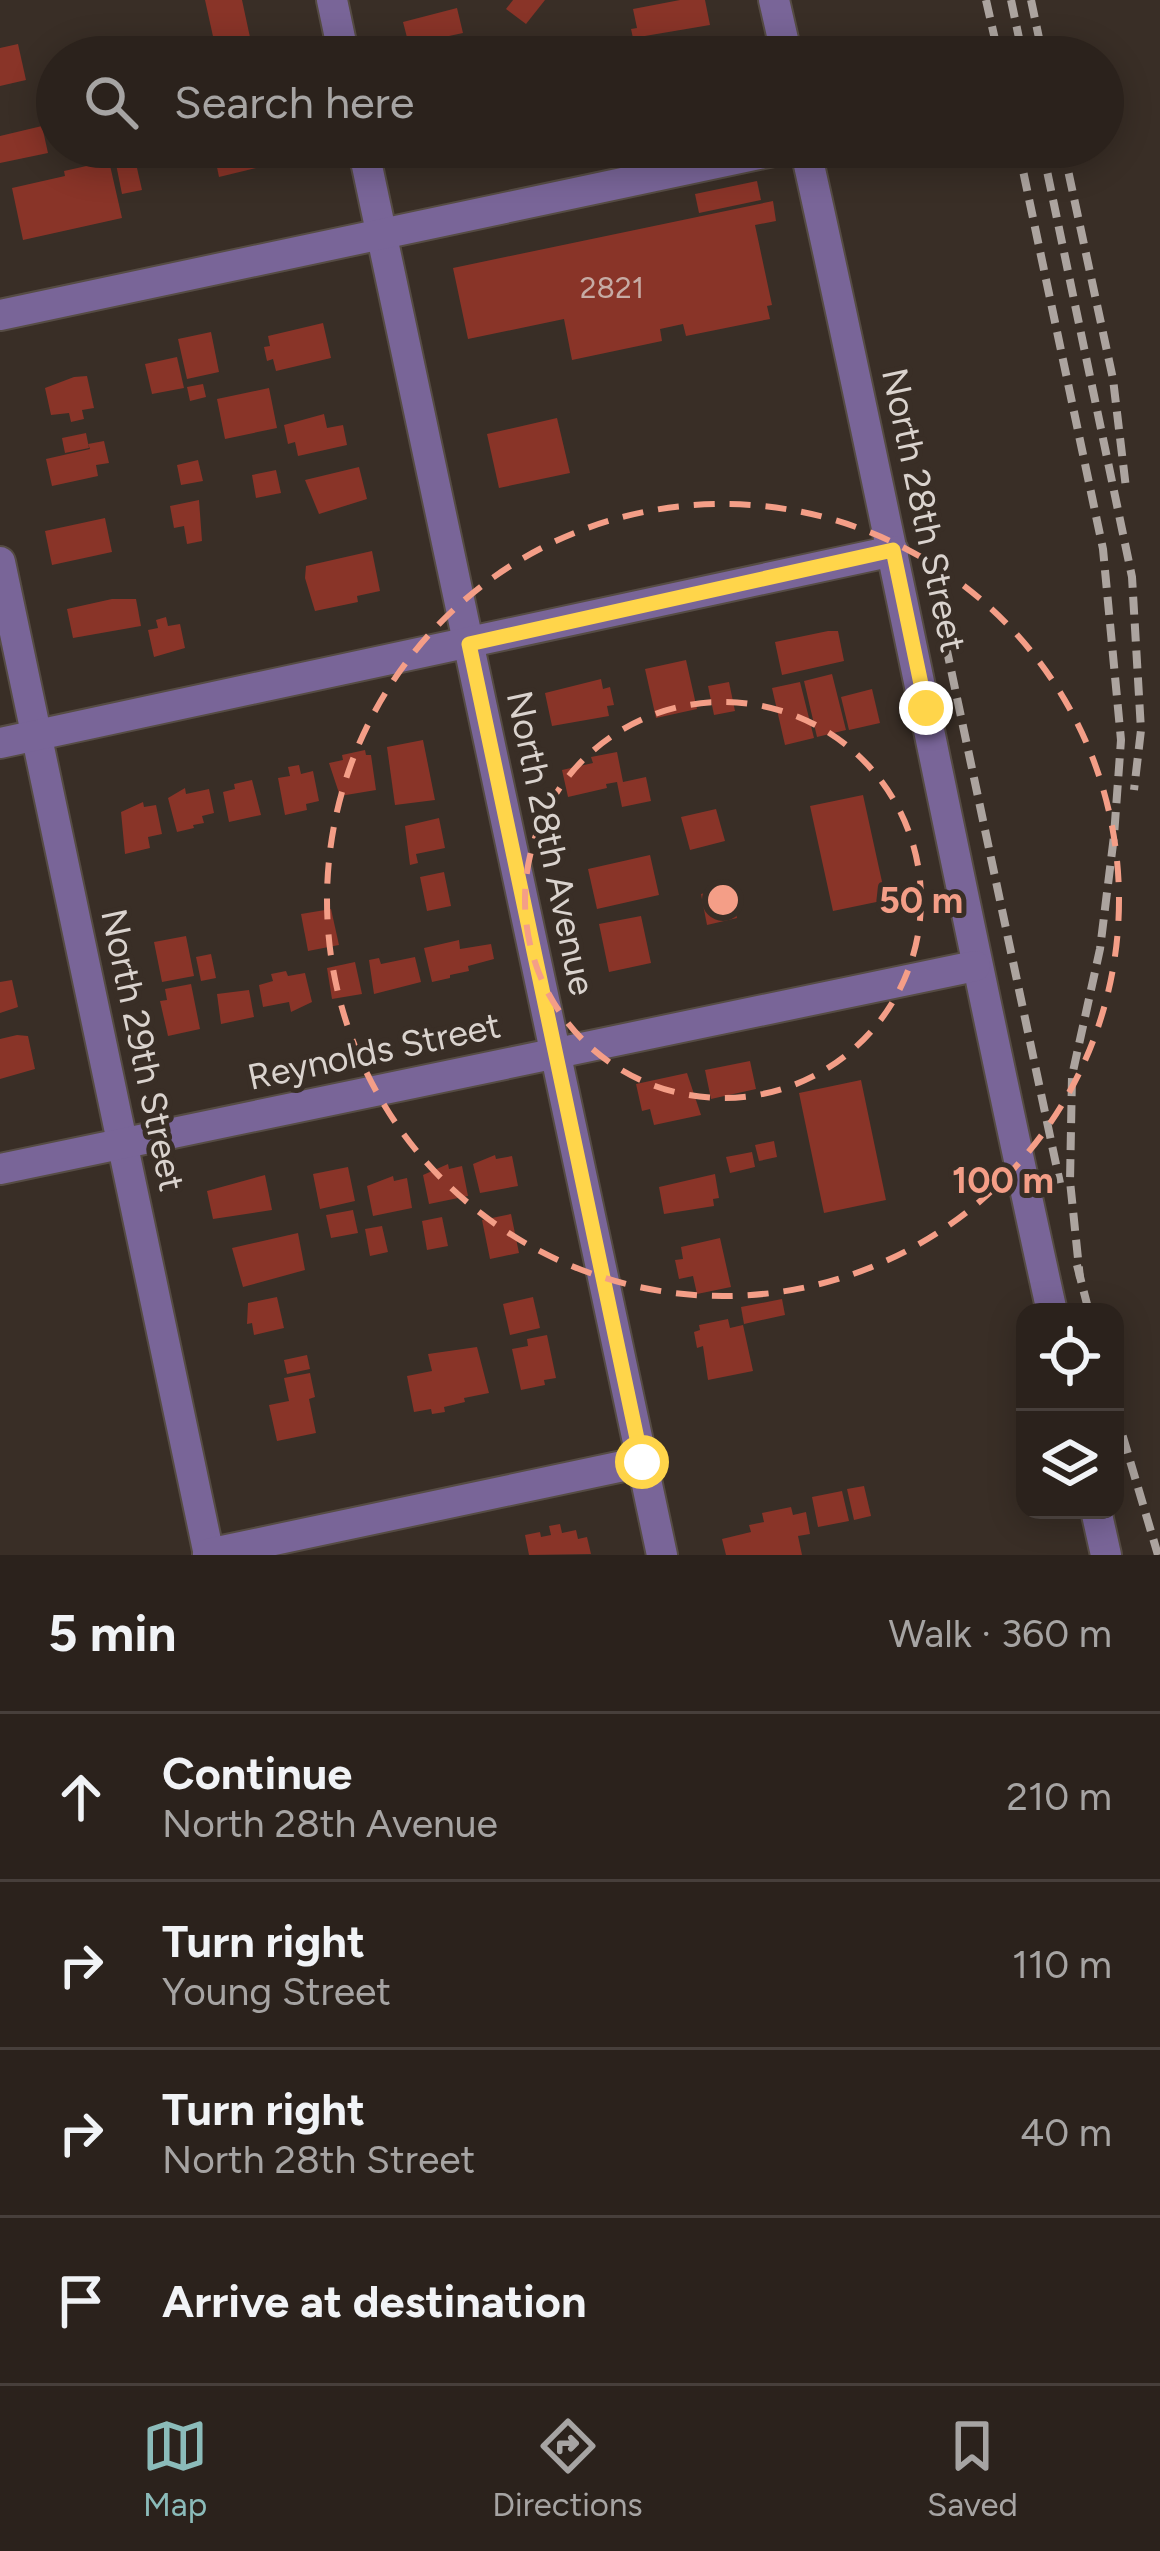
<!DOCTYPE html>
<meta charset="utf-8">
<style>
:root{--surface:#2b221c;--page:#372f29;--text:#f1f3f6;--muted:#a6a4a3;--line:#473f3b;--accent:#8bbbb9}
body{margin:0;font-family:Figtree,sans-serif;background:var(--page);color:var(--text)}
.controls{position:absolute;right:36px;bottom:36px;display:grid;overflow:hidden;border-radius:24px;box-shadow:0 6px 30px #0003}
.controls button{width:108px;height:108px;display:grid;place-items:center;padding:0;border:0;border-bottom:3px solid var(--line);background:var(--surface);color:var(--text);font:60px sans-serif}
.stop{position:absolute;width:36px;height:36px;margin:-27px;border:9px solid #ffd54a;border-radius:50%;background:#fff}
.stop.end{background:#ffd54a;border-color:#fff;box-shadow:0 3px 12px #0008}
.list{margin:0;padding:0;list-style:none}
h2{display:flex;justify-content:space-between;align-items:center;height:156px;margin:0;padding:0 48px;font-size:51px}
h2 small{font-size:39px;font-weight:400;color:var(--muted)}
.list li{display:grid;grid-template-columns:78px 1fr auto;gap:36px;align-items:center;box-sizing:border-box;height:168px;padding:0 48px;border-top:3px solid var(--line)}
.list b{display:block;font-size:45px;white-space:nowrap}
.list p{margin:0;font-size:39px;white-space:nowrap;color:var(--muted)}
.list em{font-size:39px;font-style:normal;color:var(--muted)}
.icon{flex:none;width:66px;height:66px;fill:none;stroke:currentColor;stroke-width:2;stroke-linecap:round;stroke-linejoin:round}
.map{position:relative;flex:none;width:1160px;height:1555px;overflow:hidden}
.search{position:absolute;background:var(--surface);box-shadow:0 6px 30px #0003;left:36px;right:36px;top:36px;height:132px;display:flex;align-items:center;gap:30px;box-sizing:border-box;padding:0 42px;border-radius:66px;color:var(--muted);font-size:45px}
.sheet{height:828px;background:var(--surface)}
nav{display:flex;justify-content:space-around;align-items:center;box-sizing:border-box;height:168px;border-top:3px solid var(--line);background:var(--surface);font-size:33px;color:var(--muted)}
nav a{display:grid;justify-items:center;gap:6px}
nav .on{color:var(--accent)}
.map>svg:first-child{display:block}
.building{fill:#893428}
.lines{fill:none;stroke-linecap:round;stroke-linejoin:round}
.minor-casing{stroke:#564c44;stroke-width:34}
.minor{stroke:#796598;stroke-width:30}
.rail{stroke:#aca49f;stroke-width:8;stroke-dasharray:18 9;stroke-linecap:butt}
.route{stroke:#ffd54a;stroke-width:15}
.ring{fill:none;stroke:#f49e87;stroke-width:6;stroke-dasharray:21 15}
.labels{text-anchor:middle;dominant-baseline:central;stroke-width:10;stroke-linejoin:round;paint-order:stroke}
.number-label{font-size:30px;fill:#c6aba4}
.street-label{font-size:36px;fill:#dad3ce;stroke:#392e26}
.centre{fill:#f49e87;stroke:#392e26;stroke-width:6}
.ring-label{font-size:36px;text-anchor:middle;font-weight:bold;fill:#f49e87;stroke:#392e26;stroke-width:10;stroke-linejoin:round;paint-order:stroke}
</style>
<div class="map">
<svg width="1160" height="1555" viewBox="0 0 1160 1555">
<rect width="100%" height="100%" fill="#392e26"/>
<g class="building">
<path d="M 205,0 L 242,0 L 251,42 L 216,50 Z"/>
<path d="M 513,0 L 545,0 L 526,24 L 506,9 Z"/>
<path d="M 680,0 L 705,0 L 710,25 L 633,38 L 631,29 L 637,28 L 633,9 Z"/>
<path d="M 457,8 L 463,33 L 449,36 L 451,41 L 410,49 L 403,22 Z"/>
<path d="M 18,44 L 26,80 L 0,86 L 0,48 Z"/>
<path d="M 42,126 L 48,153 L 0,163 L 0,136 Z"/>
<path d="M 78,147 L 115,147 L 116,154 L 81,162 Z"/>
<path d="M 282,147 L 285,161 L 219,177 L 213,148 Z"/>
<path d="M 134,155 L 142,190 L 122,194 L 115,159 Z"/>
<path d="M 109,161 L 122,218 L 23,240 L 12,188 L 65,176 L 64,171 Z"/>
<path d="M 757,181 L 761,200 L 699,213 L 695,194 Z"/>
<path d="M 773,201 L 776,221 L 755,225 L 772,305 L 767,306 L 770,319 L 686,336 L 683,324 L 660,329 L 662,341 L 572,360 L 564,319 L 468,339 L 453,268 Z"/>
<path d="M 323,323 L 331,358 L 276,371 L 273,359 L 267,361 L 264,347 L 270,346 L 268,336 Z"/>
<path d="M 211,332 L 219,372 L 187,379 L 178,339 Z"/>
<path d="M 177,357 L 184,388 L 152,394 L 145,364 Z"/>
<path d="M 87,376 L 94,408 L 82,410 L 84,419 L 71,422 L 69,413 L 51,415 L 45,388 L 74,377 Z"/>
<path d="M 203,384 L 206,397 L 190,401 L 187,387 Z"/>
<path d="M 269,388 L 277,428 L 225,439 L 217,399 Z"/>
<path d="M 324,414 L 327,428 L 343,425 L 347,445 L 298,456 L 295,442 L 288,444 L 284,425 Z"/>
<path d="M 557,418 L 570,473 L 499,488 L 487,434 Z"/>
<path d="M 86,433 L 89,448 L 65,453 L 62,438 Z"/>
<path d="M 104,441 L 109,463 L 96,465 L 98,476 L 52,486 L 46,459 L 90,449 L 88,444 Z"/>
<path d="M 198,460 L 203,481 L 181,485 L 177,465 Z"/>
<path d="M 359,467 L 367,499 L 319,514 L 305,480 Z"/>
<path d="M 276,470 L 281,493 L 256,498 L 252,475 Z"/>
<path d="M 199,500 L 202,541 L 187,544 L 184,526 L 174,528 L 170,506 Z"/>
<path d="M 105,518 L 112,552 L 52,565 L 45,531 Z"/>
<path d="M 372,551 L 380,591 L 357,596 L 358,602 L 315,611 L 305,578 L 306,566 Z"/>
<path d="M 112,599 L 136,599 L 141,626 L 73,638 L 67,609 Z"/>
<path d="M 166,617 L 168,626 L 180,624 L 185,648 L 154,657 L 148,630 L 158,628 L 156,620 Z"/>
<path d="M 828,631 L 838,631 L 844,661 L 782,675 L 775,642 Z"/>
<path d="M 686,660 L 697,709 L 656,718 L 645,669 Z"/>
<path d="M 832,674 L 846,730 L 817,737 L 804,681 Z"/>
<path d="M 601,679 L 603,689 L 610,687 L 614,705 L 607,706 L 609,716 L 552,726 L 545,693 Z"/>
<path d="M 729,682 L 735,711 L 714,715 L 708,686 Z"/>
<path d="M 800,682 L 814,738 L 785,745 L 772,688 Z"/>
<path d="M 872,689 L 880,723 L 849,730 L 841,697 Z"/>
<path d="M 423,740 L 435,800 L 395,805 L 387,747 Z"/>
<path d="M 365,750 L 366,755 L 371,755 L 376,790 L 340,796 L 329,763 L 343,760 L 342,755 Z"/>
<path d="M 617,752 L 623,782 L 646,777 L 651,801 L 622,807 L 617,782 L 606,784 L 607,788 L 568,797 L 562,770 L 593,763 L 591,757 Z"/>
<path d="M 299,765 L 301,774 L 313,771 L 319,801 L 306,804 L 307,810 L 285,815 L 278,778 L 290,776 L 288,767 Z"/>
<path d="M 252,780 L 261,815 L 229,822 L 223,792 L 235,789 L 234,784 Z"/>
<path d="M 185,788 L 186,794 L 209,789 L 214,813 L 202,816 L 204,823 L 193,825 L 194,828 L 177,832 L 168,798 Z"/>
<path d="M 863,795 L 886,900 L 833,911 L 810,806 Z"/>
<path d="M 143,802 L 144,807 L 156,805 L 162,834 L 148,837 L 150,848 L 125,854 L 121,812 Z"/>
<path d="M 716,809 L 725,841 L 690,850 L 681,817 Z"/>
<path d="M 439,818 L 445,848 L 416,854 L 418,863 L 410,865 L 405,826 Z"/>
<path d="M 650,855 L 659,895 L 597,909 L 588,869 Z"/>
<path d="M 444,872 L 451,906 L 427,911 L 420,877 Z"/>
<path d="M 730,887 L 737,918 L 707,925 L 701,894 Z"/>
<path d="M 331,909 L 339,945 L 308,951 L 301,914 Z"/>
<path d="M 641,916 L 651,963 L 609,972 L 599,924 Z"/>
<path d="M 186,936 L 194,976 L 162,982 L 154,942 Z"/>
<path d="M 459,940 L 460,949 L 491,944 L 494,959 L 468,966 L 469,971 L 450,975 L 450,978 L 432,982 L 424,948 Z"/>
<path d="M 211,954 L 216,978 L 201,981 L 196,957 Z"/>
<path d="M 415,957 L 421,982 L 374,994 L 369,960 L 379,958 L 381,964 Z"/>
<path d="M 355,962 L 362,994 L 332,999 L 327,968 Z"/>
<path d="M 286,971 L 288,976 L 305,973 L 312,1002 L 291,1012 L 289,1002 L 263,1007 L 259,985 L 273,981 L 271,974 Z"/>
<path d="M 12,980 L 18,1007 L 0,1013 L 0,982 Z"/>
<path d="M 191,984 L 200,1029 L 168,1036 L 160,1001 L 167,1000 L 165,989 Z"/>
<path d="M 249,990 L 254,1017 L 221,1024 L 217,994 Z"/>
<path d="M 17,1035 L 28,1036 L 35,1069 L 0,1079 L 0,1039 Z"/>
<path d="M 750,1061 L 756,1089 L 711,1099 L 705,1070 Z"/>
<path d="M 687,1073 L 701,1115 L 654,1125 L 650,1109 L 642,1111 L 636,1084 Z"/>
<path d="M 861,1080 L 886,1200 L 824,1213 L 799,1093 Z"/>
<path d="M 774,1141 L 777,1157 L 759,1161 L 755,1145 Z"/>
<path d="M 752,1152 L 755,1167 L 730,1173 L 726,1157 Z"/>
<path d="M 495,1155 L 496,1159 L 512,1156 L 518,1186 L 480,1193 L 473,1164 Z"/>
<path d="M 448,1164 L 449,1169 L 462,1166 L 468,1196 L 429,1204 L 423,1175 Z"/>
<path d="M 348,1167 L 355,1201 L 320,1209 L 313,1174 Z"/>
<path d="M 715,1174 L 719,1198 L 713,1199 L 714,1206 L 664,1214 L 659,1187 Z"/>
<path d="M 265,1175 L 272,1210 L 213,1219 L 207,1191 Z"/>
<path d="M 393,1176 L 394,1181 L 407,1178 L 412,1208 L 373,1216 L 367,1186 Z"/>
<path d="M 353,1210 L 358,1233 L 331,1238 L 326,1215 Z"/>
<path d="M 511,1214 L 519,1253 L 490,1259 L 482,1220 Z"/>
<path d="M 442,1217 L 448,1246 L 427,1250 L 422,1221 Z"/>
<path d="M 382,1226 L 388,1252 L 370,1256 L 365,1229 Z"/>
<path d="M 298,1233 L 305,1270 L 243,1287 L 232,1248 Z"/>
<path d="M 720,1238 L 731,1287 L 697,1294 L 693,1276 L 679,1279 L 675,1260 L 683,1259 L 681,1247 Z"/>
<path d="M 277,1297 L 284,1328 L 254,1335 L 252,1323 L 247,1324 L 248,1303 Z"/>
<path d="M 533,1297 L 540,1328 L 510,1335 L 503,1304 Z"/>
<path d="M 782,1299 L 785,1315 L 744,1324 L 741,1307 Z"/>
<path d="M 728,1319 L 730,1328 L 743,1325 L 753,1371 L 708,1380 L 703,1346 L 697,1348 L 694,1332 L 700,1330 L 699,1325 Z"/>
<path d="M 547,1335 L 556,1378 L 544,1380 L 545,1385 L 521,1390 L 512,1349 L 528,1346 L 527,1339 Z"/>
<path d="M 477,1347 L 489,1393 L 464,1398 L 465,1402 L 444,1407 L 445,1412 L 432,1414 L 431,1409 L 414,1412 L 407,1376 L 432,1371 L 428,1354 Z"/>
<path d="M 307,1355 L 310,1369 L 287,1374 L 284,1360 Z"/>
<path d="M 310,1373 L 315,1397 L 309,1399 L 316,1433 L 277,1441 L 269,1405 L 289,1401 L 284,1378 Z"/>
<path d="M 864,1486 L 871,1516 L 854,1520 L 847,1489 Z"/>
<path d="M 842,1491 L 849,1521 L 818,1527 L 812,1497 Z"/>
<path d="M 791,1507 L 793,1515 L 806,1512 L 810,1534 L 798,1536 L 802,1555 L 726,1555 L 722,1539 L 751,1532 L 749,1525 L 764,1522 L 762,1513 Z"/>
<path d="M 560,1524 L 562,1533 L 576,1530 L 578,1539 L 587,1537 L 591,1554 L 529,1555 L 525,1535 L 540,1532 L 541,1537 L 551,1535 L 549,1526 Z"/>
</g>
<g class="lines">
<defs>
<g id="minor">
<path d="M 332,0 L 344,57"/>
<path d="M 774,0 L 787,57"/>
<path d="M 363,147 L 662,1555"/>
<path d="M 805,147 C 892,535 966,924 1052,1312"/>
<path d="M 0,315 L 792,147"/>
<path d="M 0,562 L 209,1555"/>
<path d="M 0,743 L 893,551"/>
<path d="M 0,1169 L 975,966"/>
<path d="M 1096,1510 L 1106,1555"/>
<path d="M 208,1554 L 642,1462"/>
</g>
</defs>
<use href="#minor" class="minor-casing"/>
<use href="#minor" class="minor"/>
<g class="rail">
<path d="M 986,0 L 999,57"/>
<path d="M 1011,0 L 1023,57"/>
<path d="M 1031,0 L 1043,57"/>
<path d="M 1018,147 L 1103,549 L 1121,740 L 1114,836 L 1100,949 L 1072,1076 L 1070,1181 L 1080,1278"/>
<path d="M 1042,147 L 1132,577 L 1141,730 L 1134,790"/>
<path d="M 1063,147 L 1113,379 L 1126,488"/>
<path d="M 929,566 L 1060,1183"/>
<path d="M 1077,1265 L 1089,1312"/>
<path d="M 1115,1410 L 1158,1555"/>
</g>
</g>
<g class="lines">
<path class="route" d="M 642,1462 L 469,644 L 893,550 L 926,708"/>
</g>
<g class="ring">
<circle cx="723" cy="900" r="198"/>
<circle cx="723" cy="900" r="396"/>
</g>
<g class="labels">
<g class="number-label">
<text x="612" y="287">2821</text>
</g>
<g class="street-label">
<text transform="translate(924 510) rotate(78)">North 28th Street</text>
<text transform="translate(551 843) rotate(78)">North 28th Avenue</text>
<text transform="translate(143 1050) rotate(78)">North 29th Street</text>
<text transform="translate(374 1051) rotate(-12)">Reynolds Street</text>
</g>
</g>
<circle cx="723" cy="900" r="18" class="centre"/>
<g class="ring-label">
<text x="921" y="913">50 m</text>
<text x="1003" y="1193">100 m</text>
</g>
</svg>
<div class="controls">
<button><svg class="icon" aria-label="locate" viewBox="0 0 24 24"><circle cx="12" cy="12" r="6"/><path d="M12 2v4M12 18v4M2 12h4M18 12h4"/></svg></button>
<button><svg class="icon" aria-label="layers" viewBox="0 0 24 24"><path d="M12 4l9 5-9 5-9-5zM3 14l9 5 9-5"/></svg></button>
</div>
<div class="stop" style="left:642px;top:1462px"></div>
<div class="stop end" style="left:926px;top:708px"></div>
<div class="search"><svg class="icon" aria-label="search" viewBox="0 0 24 24"><circle cx="10" cy="10" r="6"/><path d="M15 15l6 6"/></svg>Search here</div>
</div>
<section class="sheet">
<h2>5 min<small>Walk · 360 m</small></h2>
<ul class="list">
<li><svg class="icon" aria-label="ahead" viewBox="0 0 24 24"><path d="M12 20V5M6 11l6-6 6 6"/></svg><div><b>Continue</b><p>North 28th Avenue</p></div><em>210 m</em></li>
<li><svg class="icon" aria-label="right" viewBox="0 0 24 24"><path d="M7 20v-9h11M14 6l5 5-5 5"/></svg><div><b>Turn right</b><p>Young Street</p></div><em>110 m</em></li>
<li><svg class="icon" aria-label="right" viewBox="0 0 24 24"><path d="M7 20v-9h11M14 6l5 5-5 5"/></svg><div><b>Turn right</b><p>North 28th Street</p></div><em>40 m</em></li>
<li><svg class="icon" aria-label="arrive" viewBox="0 0 24 24"><path d="M6 21V4h12l-3 4 3 4H6"/></svg><div><b>Arrive at destination</b></div></li>
</ul>
</section>
<nav>
<a class="on"><svg class="icon" aria-label="map" viewBox="0 0 24 24"><path d="M3 6l6-2 6 2 6-2v14l-6 2-6-2-6 2zM9 4v14M15 6v14"/></svg>Map</a>
<a><svg class="icon" aria-label="directions" viewBox="0 0 24 24"><path d="M12 3l9 9-9 9-9-9zM9 14v-3h6M13 9l2 2-2 2"/></svg>Directions</a>
<a><svg class="icon" aria-label="saved" viewBox="0 0 24 24"><path d="M7 4h10v16l-5-4-5 4z"/></svg>Saved</a>
</nav>
